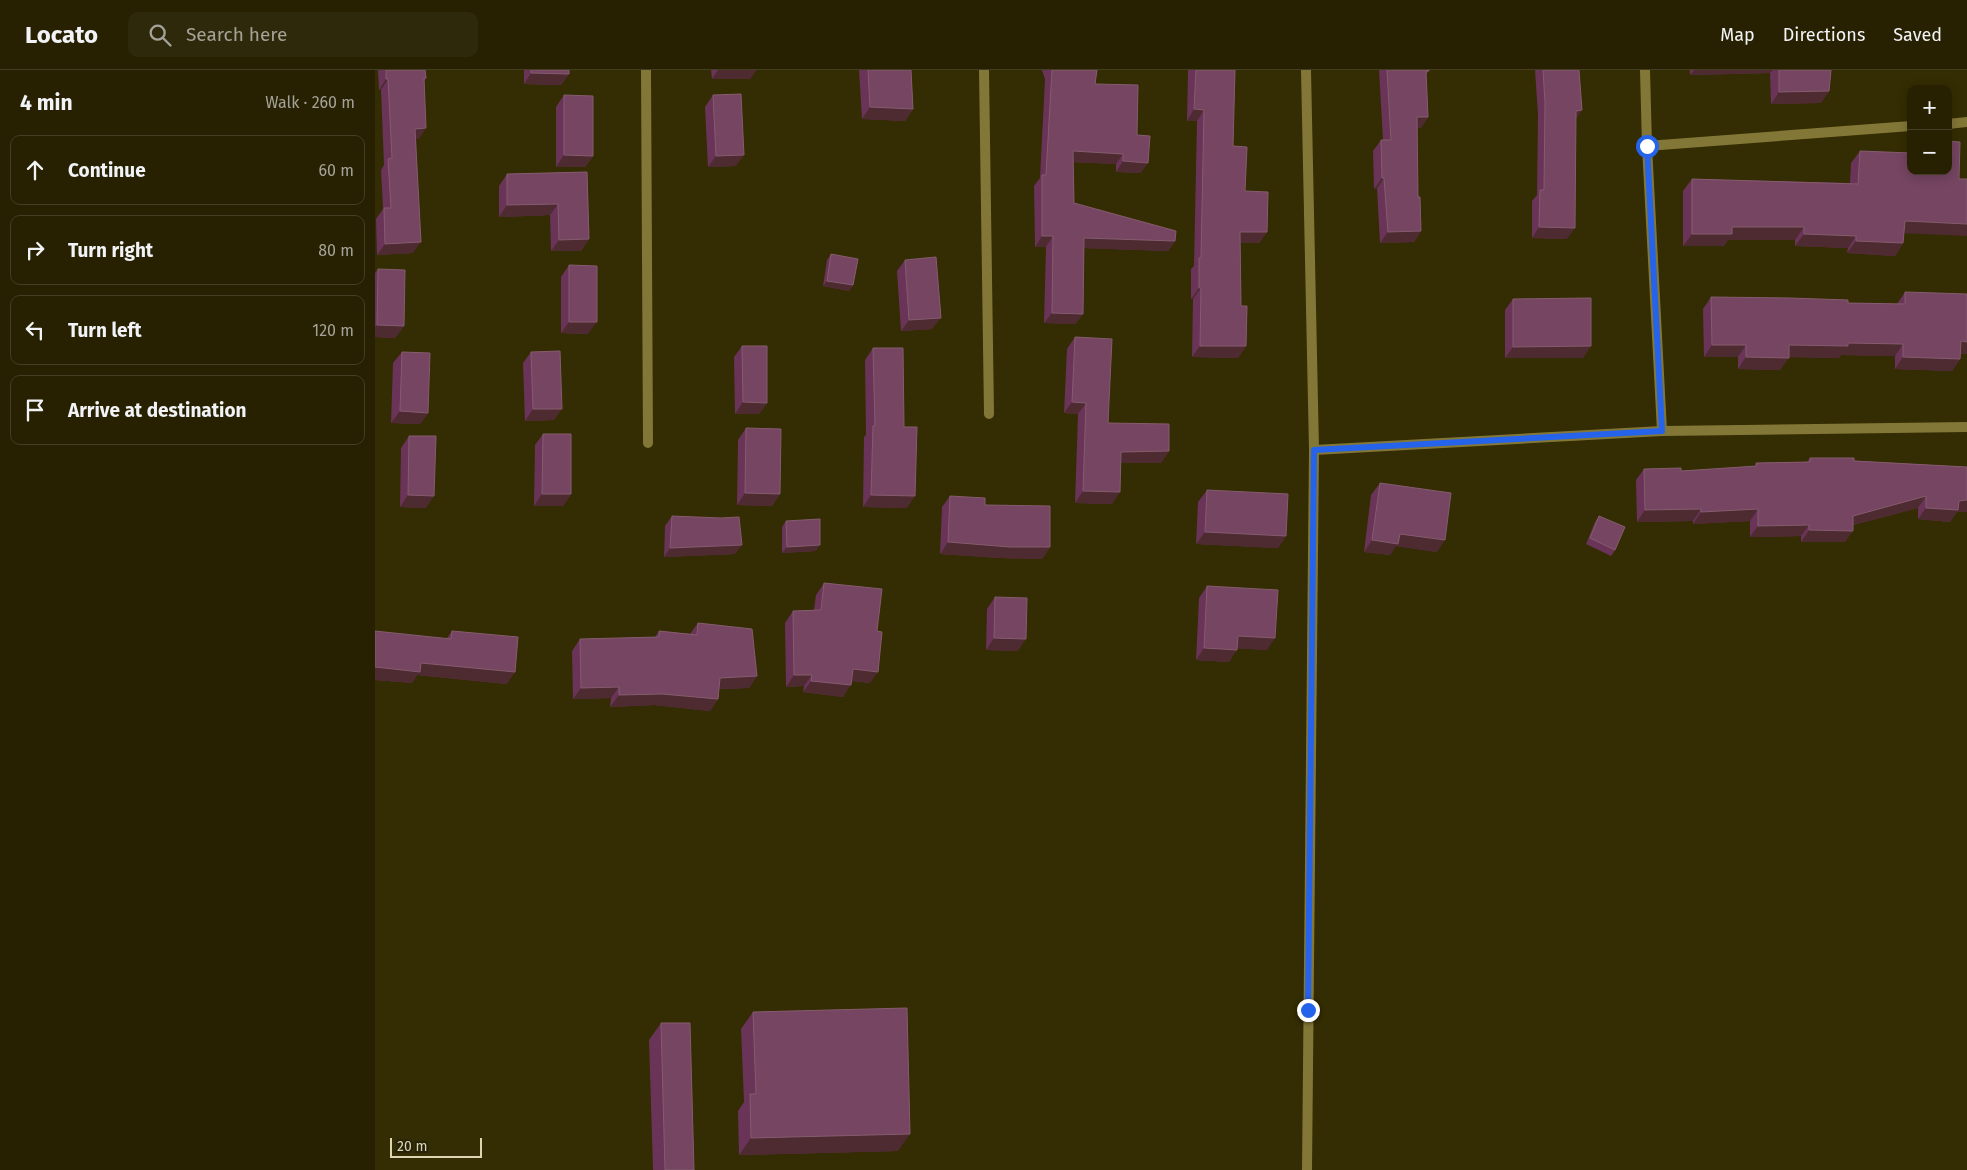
<!DOCTYPE html>
<meta charset="utf-8">
<style>
:root{--surface:#272102;--page:#2f290c;--text:#f1f3f6;--muted:#a4a399;--line:#433e24}
body{margin:0;font-family:"Fira Sans",sans-serif;background:var(--page);color:var(--text)}
.controls{position:absolute;right:15px;top:15px;display:grid;overflow:hidden;border-radius:10px;box-shadow:0 2px 12px #0003}
.controls button{width:45px;height:45px;display:grid;place-items:center;padding:0;border:0;border-bottom:1px solid var(--line);background:var(--surface);color:var(--text);font:25px sans-serif}
.scale{position:absolute;left:15px;bottom:12px;width:92px;box-sizing:border-box;padding-left:5px;border:2px solid #dcd5b1;border-top:0;font-size:14px;line-height:18px;white-space:nowrap;color:#dcd5b1;-webkit-text-stroke:4px #27230b;paint-order:stroke}
.stop{position:absolute;width:15px;height:15px;margin:-11px;border:4px solid #2563eb;border-radius:50%;background:#fff}
.stop.end{background:#2563eb;border-color:#fff;box-shadow:0 1px 5px #0008}
.list{margin:0;padding:0;list-style:none}
h2{display:flex;justify-content:space-between;align-items:center;height:65px;margin:0;padding:0 20px;font-size:21px}
h2 small{font-size:16px;font-weight:400;color:var(--muted)}
.list li{display:grid;grid-template-columns:32px 1fr auto;gap:15px;align-items:center;box-sizing:border-box;height:70px;margin:0 10px 10px;padding:0 10px;border:1px solid var(--line);border-radius:10px}
.list b{display:block;font-size:19px;white-space:nowrap}
.list em{font-size:16px;font-style:normal;color:var(--muted)}
.icon{flex:none;width:28px;height:28px;fill:none;stroke:currentColor;stroke-width:2;stroke-linecap:round;stroke-linejoin:round}
.map{position:relative;flex:none;width:1592px;height:1100px;overflow:hidden}
header{display:flex;align-items:center;gap:30px;box-sizing:border-box;height:70px;padding:0 25px;background:var(--surface);border-bottom:1px solid var(--line)}
header strong{font-size:24px}
nav{display:flex;gap:28px;margin-inline-start:auto;font-size:18px}
.search{width:350px;height:45px;background:var(--page);display:flex;align-items:center;gap:12px;box-sizing:border-box;padding:0 18px;border-radius:10px;color:var(--muted);font-size:19px}
main{display:flex}
aside{flex:1;background:var(--surface)}
.map>svg:first-child{display:block}
.lines{fill:none;stroke-linecap:round;stroke-linejoin:round}
.minor{stroke:#837737;stroke-width:10}
.wall{fill:#693458}
.shaded-wall{fill:#4e2a31}
.building{fill:#754561;stroke:#855c6e}
.route{stroke:#2563eb;stroke-width:6}
</style>
<header>
<strong>Locato</strong>
<div class="search"><svg class="icon" aria-label="search" viewBox="0 0 24 24"><circle cx="10" cy="10" r="6"/><path d="M15 15l6 6"/></svg>Search here</div>
<nav><a>Map</a><a>Directions</a><a>Saved</a></nav>
</header>
<main>
<aside>
<h2>4 min<small>Walk · 260 m</small></h2>
<ul class="list">
<li><svg class="icon" aria-label="ahead" viewBox="0 0 24 24"><path d="M12 20V5M6 11l6-6 6 6"/></svg><div><b>Continue</b></div><em>60 m</em></li>
<li><svg class="icon" aria-label="right" viewBox="0 0 24 24"><path d="M7 20v-9h11M14 6l5 5-5 5"/></svg><div><b>Turn right</b></div><em>80 m</em></li>
<li><svg class="icon" aria-label="left" viewBox="0 0 24 24"><path d="M17 20v-9H6M10 6l-5 5 5 5"/></svg><div><b>Turn left</b></div><em>120 m</em></li>
<li><svg class="icon" aria-label="arrive" viewBox="0 0 24 24"><path d="M6 21V4h12l-3 4 3 4H6"/></svg><div><b>Arrive at destination</b></div></li>
</ul>
</aside>
<div class="map">
<svg width="1592" height="1100" viewBox="0 0 1592 1100">
<rect width="100%" height="100%" fill="#342c02"/>
<g class="lines">
<g class="minor">
<path d="M 271,0 L 273,373"/>
<path d="M 609,0 L 614,344"/>
<path d="M 931,0 L 939,380 L 932,1100"/>
<path d="M 1270,0 L 1272,76"/>
<path d="M 1573,54 L 1592,52"/>
<path d="M 1287,361 L 1272,76 L 1536,56"/>
<path d="M 939,380 L 1287,361 L 1592,357"/>
</g>
</g>
<g class="wall">
<path d="M 3,0 L 50,0 L 51,8 L 49,11 L 44,69 L 41,69 L 38,183 L 2,185 L 1,149 L 8,139 L 6,100 L 9,95 L 6,20 L 4,20 Z"/>
<path d="M 149,0 L 194,0 L 194,4 L 186,15 L 149,14 Z"/>
<path d="M 336,0 L 381,0 L 375,9 L 337,9 Z"/>
<path d="M 484,0 L 536,0 L 538,39 L 530,51 L 487,49 Z"/>
<path d="M 667,0 L 722,0 L 720,14 L 762,65 L 766,103 L 741,102 L 741,94 L 698,92 L 699,133 L 800,171 L 793,181 L 709,178 L 708,244 L 700,254 L 669,253 L 671,177 L 660,177 L 659,116 L 665,108 L 670,9 Z"/>
<path d="M 813,0 L 860,0 L 858,76 L 870,121 L 892,162 L 884,173 L 865,173 L 866,236 L 871,276 L 863,288 L 817,287 L 818,229 L 816,229 L 816,199 L 819,196 L 822,51 L 812,51 Z"/>
<path d="M 1004,0 L 1054,0 L 1051,5 L 1053,47 L 1046,58 L 1042,58 L 1043,127 L 1046,161 L 1039,172 L 1005,173 L 1002,119 L 999,119 L 998,81 L 1006,70 L 1008,70 Z"/>
<path d="M 1160,0 L 1204,0 L 1192,169 L 1157,168 L 1157,131 L 1162,125 L 1163,44 Z"/>
<path d="M 1315,0 L 1456,0 L 1454,21 L 1446,33 L 1396,34 L 1395,3 L 1315,5 Z"/>
<path d="M 189,25 L 218,86 L 210,97 L 181,97 L 181,37 Z"/>
<path d="M 338,25 L 361,96 L 333,97 L 330,37 Z"/>
<path d="M 1536,78 L 1536,101 L 1528,173 L 1520,186 L 1472,183 L 1473,178 L 1420,176 L 1420,170 L 1353,170 L 1349,176 L 1308,176 L 1308,121 L 1317,109 L 1475,113 L 1476,93 L 1485,81 L 1533,83 Z"/>
<path d="M 212,102 L 214,169 L 206,181 L 176,181 L 175,145 L 124,147 L 124,116 L 132,104 Z"/>
<path d="M 456,184 L 478,215 L 474,221 L 448,216 L 452,190 Z"/>
<path d="M 530,190 L 557,259 L 526,261 L 522,201 Z"/>
<path d="M 194,195 L 213,264 L 186,263 L 186,207 Z"/>
<path d="M 3,199 L 29,256 L 20,268 L 0,267 L 0,203 Z"/>
<path d="M 1530,222 L 1586,284 L 1585,289 L 1577,301 L 1520,299 L 1520,286 L 1466,285 L 1464,288 L 1414,287 L 1405,300 L 1363,299 L 1363,287 L 1329,287 L 1328,239 L 1336,227 L 1473,233 L 1522,234 Z"/>
<path d="M 1138,229 L 1208,288 L 1130,288 L 1130,240 Z"/>
<path d="M 700,267 L 733,353 L 794,381 L 786,393 L 746,393 L 737,434 L 700,433 L 703,344 L 689,343 L 692,279 Z"/>
<path d="M 367,276 L 392,333 L 384,344 L 360,344 L 359,287 Z"/>
<path d="M 498,278 L 532,438 L 488,437 L 489,367 L 491,365 L 490,290 Z"/>
<path d="M 27,282 L 53,343 L 45,354 L 16,353 L 18,293 Z"/>
<path d="M 156,282 L 179,350 L 150,351 L 148,293 Z"/>
<path d="M 371,358 L 405,424 L 397,436 L 362,435 L 363,370 Z"/>
<path d="M 168,364 L 196,424 L 188,436 L 159,436 L 160,375 Z"/>
<path d="M 34,366 L 51,438 L 25,437 L 26,378 Z"/>
<path d="M 1435,388 L 1592,397 L 1582,442 L 1575,452 L 1543,449 L 1543,438 L 1478,455 L 1470,472 L 1426,472 L 1426,466 L 1375,467 L 1375,451 L 1318,454 L 1318,451 L 1262,452 L 1261,410 L 1269,399 L 1306,401 L 1379,397 L 1381,393 L 1432,392 Z"/>
<path d="M 1005,413 L 1062,482 L 1021,476 L 1015,485 L 989,482 L 996,425 Z"/>
<path d="M 832,420 L 911,466 L 903,478 L 821,474 L 823,432 Z"/>
<path d="M 575,426 L 610,435 L 675,477 L 667,489 L 626,488 L 565,484 L 567,437 Z"/>
<path d="M 297,446 L 360,484 L 289,487 L 290,456 Z"/>
<path d="M 1224,446 L 1240,480 L 1236,486 L 1211,474 L 1220,452 Z"/>
<path d="M 411,451 L 441,481 L 407,483 L 407,457 Z"/>
<path d="M 449,513 L 495,613 L 476,611 L 468,627 L 428,622 L 429,616 L 411,617 L 410,553 L 418,541 L 439,540 L 441,525 Z"/>
<path d="M 832,516 L 892,580 L 862,578 L 854,592 L 821,590 L 824,528 Z"/>
<path d="M 620,527 L 643,581 L 611,580 L 612,539 Z"/>
<path d="M 323,553 L 382,606 L 374,618 L 344,619 L 343,629 L 335,641 L 279,635 L 235,637 L 236,628 L 198,629 L 197,581 L 205,569 L 280,567 L 284,561 L 315,564 Z"/>
<path d="M 77,561 L 132,614 L 42,605 L 37,613 L 0,610 L 72,568 Z"/>
<path d="M 378,942 L 523,1081 L 364,1085 L 363,1041 L 369,1032 L 366,959 Z"/>
<path d="M 286,953 L 319,1100 L 278,1100 L 274,970 Z"/>
</g>
<g class="shaded-wall">
<path d="M 343,0 L 381,0 L 375,9 L 337,9 Z"/>
<path d="M 1319,0 L 1398,0 L 1395,3 L 1315,5 Z"/>
<path d="M 156,3 L 194,4 L 186,15 L 149,14 Z"/>
<path d="M 11,9 L 13,9 L 6,20 L 4,20 Z"/>
<path d="M 1454,21 L 1446,33 L 1396,34 L 1404,22 Z"/>
<path d="M 495,37 L 538,39 L 530,51 L 487,49 Z"/>
<path d="M 819,39 L 829,40 L 822,51 L 812,51 Z"/>
<path d="M 1207,40 L 1200,51 L 1201,41 Z"/>
<path d="M 1042,47 L 1053,47 L 1046,58 L 1034,58 Z"/>
<path d="M 51,58 L 44,69 L 33,70 L 40,59 Z"/>
<path d="M 698,81 L 748,84 L 741,94 L 691,92 Z"/>
<path d="M 189,85 L 218,86 L 210,97 L 181,97 Z"/>
<path d="M 369,85 L 361,96 L 333,97 L 341,86 Z"/>
<path d="M 748,91 L 773,93 L 766,103 L 741,102 Z"/>
<path d="M 1007,108 L 1009,108 L 1002,119 L 999,119 Z"/>
<path d="M 183,134 L 175,145 L 124,147 L 132,135 Z"/>
<path d="M 1530,151 L 1592,154 L 1592,166 L 1521,163 Z"/>
<path d="M 1164,157 L 1200,158 L 1192,169 L 1157,168 Z"/>
<path d="M 1357,157 L 1429,157 L 1420,170 L 1353,170 L 1349,176 L 1308,176 L 1317,164 Z"/>
<path d="M 1046,161 L 1039,172 L 1005,173 L 1013,162 Z"/>
<path d="M 865,162 L 892,162 L 884,173 L 857,173 Z"/>
<path d="M 1429,164 L 1481,166 L 1473,178 L 1420,176 Z"/>
<path d="M 667,166 L 678,166 L 671,177 L 660,177 Z"/>
<path d="M 709,168 L 800,171 L 793,181 L 702,178 Z"/>
<path d="M 214,169 L 206,181 L 176,181 L 184,170 Z"/>
<path d="M 1481,171 L 1528,173 L 1520,186 L 1472,183 Z"/>
<path d="M 46,172 L 38,183 L 2,185 L 10,174 Z"/>
<path d="M 452,211 L 478,215 L 474,221 L 448,216 Z"/>
<path d="M 824,218 L 826,218 L 818,229 L 816,229 Z"/>
<path d="M 677,243 L 708,244 L 700,254 L 669,253 Z"/>
<path d="M 566,248 L 557,259 L 526,261 L 534,250 Z"/>
<path d="M 194,252 L 222,252 L 213,264 L 186,263 Z"/>
<path d="M 2,255 L 29,256 L 20,268 L 0,267 L 0,257 Z"/>
<path d="M 1586,271 L 1592,272 L 1592,284 L 1577,284 Z"/>
<path d="M 1473,273 L 1528,274 L 1520,286 L 1466,285 L 1464,288 L 1406,287 L 1414,275 Z"/>
<path d="M 1337,275 L 1371,275 L 1363,287 L 1329,287 Z"/>
<path d="M 825,276 L 871,276 L 863,288 L 817,287 Z"/>
<path d="M 1216,276 L 1208,288 L 1130,288 L 1138,277 Z"/>
<path d="M 1371,287 L 1414,288 L 1405,300 L 1363,299 Z"/>
<path d="M 1528,287 L 1585,289 L 1577,301 L 1520,299 Z"/>
<path d="M 368,332 L 392,333 L 384,344 L 360,344 Z"/>
<path d="M 697,332 L 711,333 L 703,344 L 689,343 Z"/>
<path d="M 158,339 L 187,339 L 179,350 L 150,351 Z"/>
<path d="M 25,341 L 53,343 L 45,354 L 16,353 Z"/>
<path d="M 794,381 L 786,393 L 738,393 L 746,382 Z"/>
<path d="M 708,421 L 745,422 L 737,434 L 700,433 Z"/>
<path d="M 370,423 L 405,424 L 397,436 L 362,435 Z"/>
<path d="M 167,424 L 196,424 L 188,436 L 159,436 Z"/>
<path d="M 33,425 L 59,426 L 51,438 L 25,437 Z"/>
<path d="M 496,425 L 540,426 L 532,438 L 488,437 Z"/>
<path d="M 1551,426 L 1543,438 L 1470,457 L 1478,446 Z"/>
<path d="M 1592,430 L 1592,442 L 1582,442 L 1575,452 L 1543,449 L 1551,438 L 1584,431 Z"/>
<path d="M 1326,439 L 1318,451 L 1262,452 L 1270,440 Z"/>
<path d="M 1383,439 L 1375,451 L 1318,454 L 1326,442 Z"/>
<path d="M 1434,455 L 1426,466 L 1375,467 L 1383,456 Z"/>
<path d="M 1434,460 L 1478,461 L 1470,472 L 1426,472 Z"/>
<path d="M 830,462 L 911,466 L 903,478 L 821,474 Z"/>
<path d="M 1025,464 L 1070,470 L 1062,482 L 1021,476 L 1015,485 L 989,482 L 997,470 Z"/>
<path d="M 573,472 L 675,477 L 667,489 L 626,488 L 565,484 Z"/>
<path d="M 367,475 L 360,484 L 289,487 L 295,478 Z"/>
<path d="M 445,475 L 441,481 L 407,483 L 412,477 Z"/>
<path d="M 863,566 L 900,568 L 892,580 L 855,578 Z"/>
<path d="M 619,568 L 651,569 L 643,581 L 611,580 Z"/>
<path d="M 829,578 L 862,580 L 854,592 L 821,590 Z"/>
<path d="M 46,593 L 140,602 L 132,614 L 42,605 L 37,613 L 0,610 L 0,597 Z"/>
<path d="M 478,599 L 503,602 L 495,613 L 470,610 Z"/>
<path d="M 419,605 L 437,605 L 429,616 L 411,617 Z"/>
<path d="M 382,606 L 374,618 L 337,619 L 345,608 Z"/>
<path d="M 436,611 L 476,615 L 468,627 L 428,622 Z"/>
<path d="M 244,617 L 236,628 L 198,629 L 206,618 Z"/>
<path d="M 287,624 L 343,629 L 335,641 L 279,635 L 235,637 L 244,625 Z"/>
<path d="M 535,1064 L 523,1081 L 364,1085 L 376,1068 Z"/>
</g>
<g class="building">
<path d="M 11,0 L 50,0 L 51,8 L 49,8 L 51,58 L 40,59 L 46,172 L 10,174 L 9,138 L 16,138 L 13,89 L 17,88 L 13,9 L 11,9 Z"/>
<path d="M 156,0 L 194,0 L 194,4 L 156,3 Z"/>
<path d="M 493,0 L 536,0 L 538,39 L 495,37 Z"/>
<path d="M 677,0 L 722,0 L 720,14 L 763,15 L 762,65 L 775,66 L 773,93 L 748,91 L 748,84 L 698,81 L 699,133 L 801,161 L 800,171 L 709,168 L 708,244 L 677,243 L 678,166 L 667,166 L 667,105 L 671,105 Z"/>
<path d="M 821,0 L 860,0 L 858,76 L 872,77 L 870,121 L 893,122 L 892,162 L 865,162 L 866,236 L 872,236 L 871,276 L 825,276 L 826,218 L 824,218 L 824,188 L 826,188 L 829,40 L 819,39 Z"/>
<path d="M 1012,0 L 1054,0 L 1054,1 L 1051,1 L 1053,47 L 1042,47 L 1043,127 L 1045,127 L 1046,161 L 1013,162 L 1009,108 L 1007,108 L 1006,70 L 1016,70 Z"/>
<path d="M 1168,0 L 1204,0 L 1207,40 L 1201,41 L 1200,158 L 1164,157 L 1165,120 L 1169,120 L 1170,33 Z"/>
<path d="M 1404,0 L 1456,0 L 1454,21 L 1404,22 Z"/>
<path d="M 366,24 L 369,85 L 341,86 L 338,25 Z"/>
<path d="M 189,25 L 218,26 L 218,86 L 189,85 Z"/>
<path d="M 1573,71 L 1585,72 L 1584,109 L 1592,109 L 1592,154 L 1530,151 L 1528,173 L 1481,171 L 1481,166 L 1429,164 L 1429,157 L 1357,157 L 1357,164 L 1317,164 L 1317,109 L 1483,114 L 1485,81 L 1536,83 L 1536,101 L 1573,101 Z"/>
<path d="M 212,102 L 214,169 L 184,170 L 183,134 L 132,135 L 132,104 Z"/>
<path d="M 456,184 L 483,189 L 478,215 L 452,211 Z"/>
<path d="M 561,187 L 566,248 L 534,250 L 530,190 Z"/>
<path d="M 194,195 L 222,196 L 222,252 L 194,252 Z"/>
<path d="M 3,199 L 30,200 L 29,256 L 2,255 Z"/>
<path d="M 1530,222 L 1592,224 L 1592,272 L 1586,271 L 1585,289 L 1528,287 L 1528,274 L 1473,273 L 1473,276 L 1414,275 L 1414,288 L 1371,287 L 1371,275 L 1337,275 L 1336,227 L 1415,228 L 1473,230 L 1473,233 L 1530,234 Z"/>
<path d="M 1216,228 L 1216,276 L 1138,277 L 1138,229 Z"/>
<path d="M 700,267 L 737,269 L 733,353 L 794,354 L 794,381 L 746,382 L 745,422 L 708,421 L 711,333 L 697,332 Z"/>
<path d="M 367,276 L 392,276 L 392,333 L 368,332 Z"/>
<path d="M 498,278 L 528,278 L 529,357 L 542,357 L 540,426 L 496,425 L 498,356 L 500,356 Z"/>
<path d="M 185,281 L 187,339 L 158,339 L 156,282 Z"/>
<path d="M 27,282 L 55,283 L 53,343 L 25,341 Z"/>
<path d="M 371,358 L 406,359 L 405,424 L 370,423 Z"/>
<path d="M 168,364 L 196,364 L 196,424 L 167,424 Z"/>
<path d="M 34,366 L 61,366 L 59,426 L 33,425 Z"/>
<path d="M 1435,388 L 1479,388 L 1479,391 L 1592,397 L 1592,430 L 1584,431 L 1583,440 L 1551,438 L 1551,426 L 1478,446 L 1478,461 L 1434,460 L 1434,455 L 1383,456 L 1383,439 L 1326,442 L 1326,439 L 1270,440 L 1269,399 L 1306,398 L 1306,401 L 1382,396 L 1381,393 L 1435,392 Z"/>
<path d="M 1005,413 L 1076,423 L 1070,470 L 1025,464 L 1023,474 L 997,470 Z"/>
<path d="M 832,420 L 913,424 L 911,466 L 830,462 Z"/>
<path d="M 575,426 L 610,428 L 610,435 L 675,436 L 675,477 L 635,477 L 573,472 Z"/>
<path d="M 297,446 L 346,448 L 364,447 L 367,475 L 295,478 Z"/>
<path d="M 1224,446 L 1250,457 L 1240,480 L 1215,468 Z"/>
<path d="M 445,449 L 445,475 L 412,477 L 411,451 Z"/>
<path d="M 449,513 L 507,519 L 502,561 L 507,562 L 503,602 L 478,599 L 476,615 L 436,611 L 437,605 L 419,605 L 418,541 L 446,540 Z"/>
<path d="M 832,516 L 903,520 L 900,568 L 863,566 L 862,580 L 829,578 Z"/>
<path d="M 620,527 L 652,528 L 651,569 L 619,568 Z"/>
<path d="M 323,553 L 377,559 L 382,606 L 345,608 L 343,629 L 287,624 L 244,625 L 244,617 L 206,618 L 205,569 L 284,567 L 284,561 L 322,565 Z"/>
<path d="M 0,561 L 76,569 L 77,561 L 143,567 L 140,602 L 46,593 L 45,602 L 0,597 Z"/>
<path d="M 532,938 L 535,1064 L 376,1068 L 375,1024 L 381,1024 L 378,942 Z"/>
<path d="M 286,953 L 315,953 L 319,1100 L 290,1100 Z"/>
</g>
<g class="lines">
<path class="route" d="M 933,940 L 939,380 L 1287,361 L 1272,76"/>
</g>
</svg>
<div class="controls">
<button>+</button>
<button>−</button>
</div>
<div class="scale">20 m</div>
<div class="stop" style="left:1272px;top:76px"></div>
<div class="stop end" style="left:933px;top:940px"></div>
</div>
</main>
